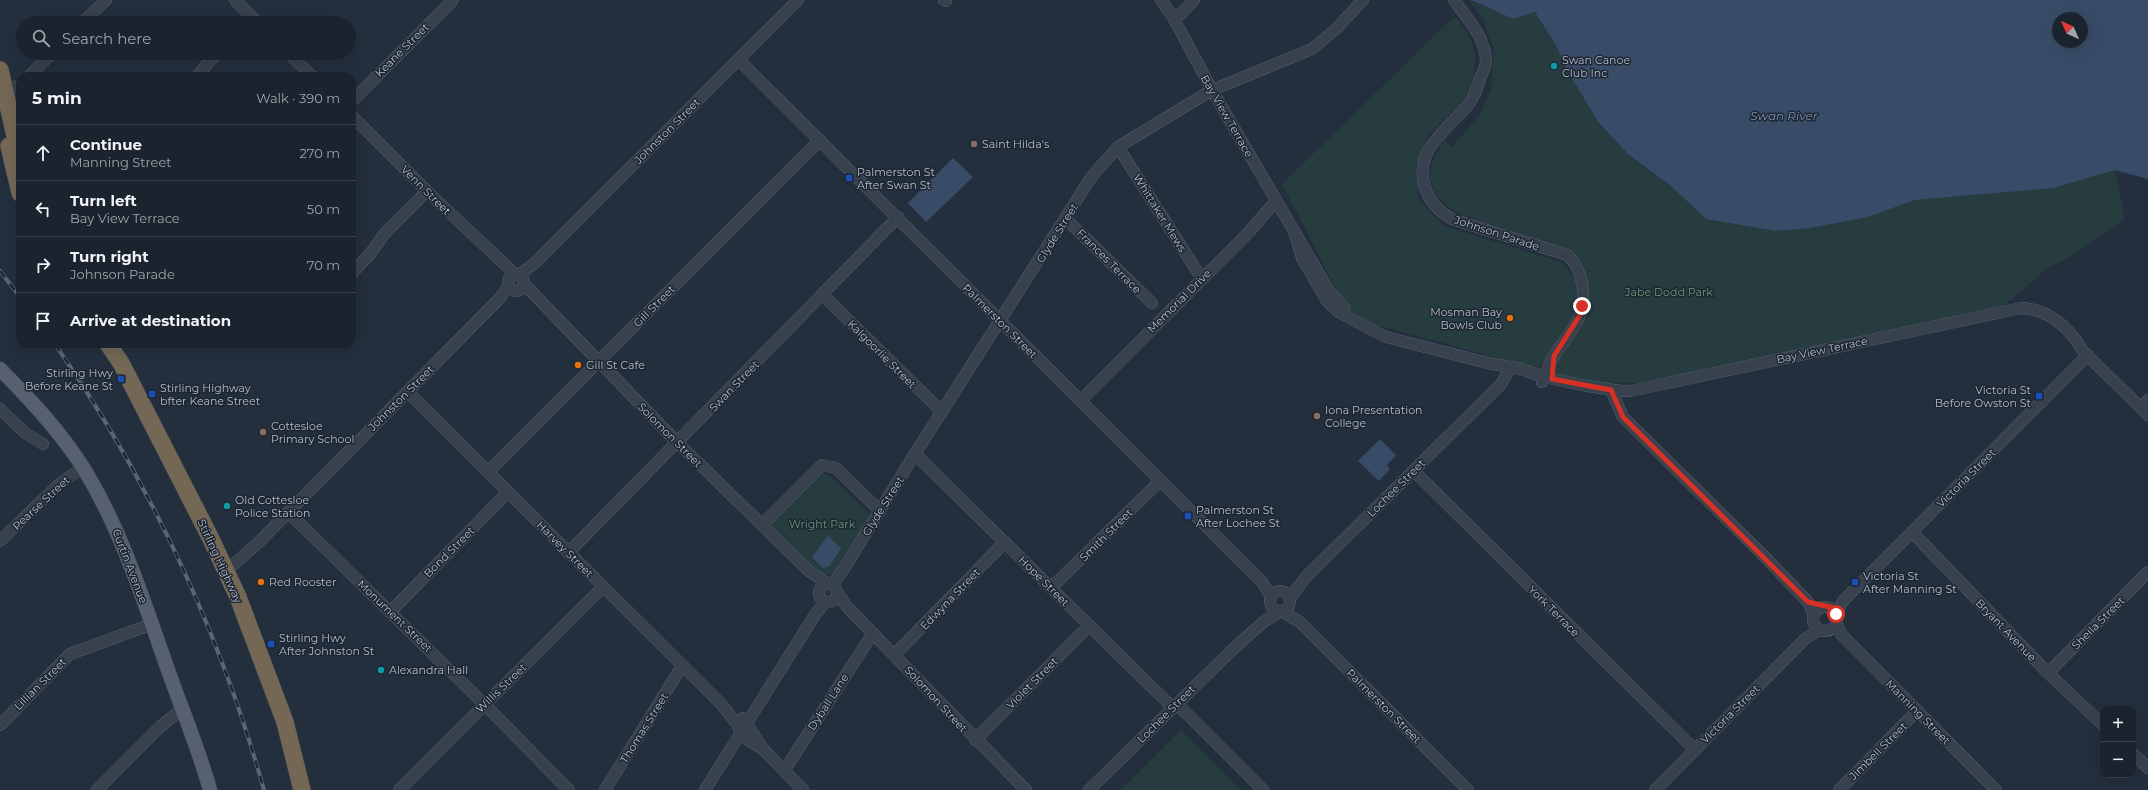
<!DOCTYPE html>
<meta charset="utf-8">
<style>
:root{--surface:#1b232e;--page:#282f3a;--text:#f1f3f6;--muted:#a0a4aa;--line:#39404a}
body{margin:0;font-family:Montserrat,sans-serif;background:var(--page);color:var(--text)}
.controls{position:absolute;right:12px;bottom:12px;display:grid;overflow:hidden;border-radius:8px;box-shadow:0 4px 16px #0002}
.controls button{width:36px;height:36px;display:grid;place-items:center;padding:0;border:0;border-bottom:1px solid var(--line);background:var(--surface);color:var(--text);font:20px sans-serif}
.compass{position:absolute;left:2052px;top:12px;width:36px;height:36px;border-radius:50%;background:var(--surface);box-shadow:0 4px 16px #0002;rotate:315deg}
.stop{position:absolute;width:12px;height:12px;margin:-9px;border:3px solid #d93025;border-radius:50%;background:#fff}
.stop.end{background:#d93025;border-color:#fff;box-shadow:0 1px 4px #0008}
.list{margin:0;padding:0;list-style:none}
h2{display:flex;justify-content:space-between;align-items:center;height:52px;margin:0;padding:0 16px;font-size:17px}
h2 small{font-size:13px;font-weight:400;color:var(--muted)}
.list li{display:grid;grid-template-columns:26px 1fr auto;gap:12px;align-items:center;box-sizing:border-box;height:56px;padding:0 16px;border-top:1px solid var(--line)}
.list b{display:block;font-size:15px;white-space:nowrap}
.list p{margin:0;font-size:13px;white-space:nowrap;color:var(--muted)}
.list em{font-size:13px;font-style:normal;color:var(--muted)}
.icon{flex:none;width:22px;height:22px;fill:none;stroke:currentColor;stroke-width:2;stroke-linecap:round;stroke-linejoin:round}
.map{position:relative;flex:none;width:2148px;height:790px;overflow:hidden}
.search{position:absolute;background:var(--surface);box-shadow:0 4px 16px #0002;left:16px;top:16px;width:340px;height:44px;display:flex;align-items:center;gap:10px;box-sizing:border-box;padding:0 14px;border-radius:22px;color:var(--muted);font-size:15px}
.panel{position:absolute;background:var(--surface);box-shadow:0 4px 16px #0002;left:16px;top:72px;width:340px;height:276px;border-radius:12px}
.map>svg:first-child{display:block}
.green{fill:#263c3f}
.water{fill:#394c67;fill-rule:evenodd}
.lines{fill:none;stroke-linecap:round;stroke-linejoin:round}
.minor-casing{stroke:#565f6c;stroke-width:12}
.major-casing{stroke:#414a57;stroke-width:15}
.highway-casing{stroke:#434c59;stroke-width:18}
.minor{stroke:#38414e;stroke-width:11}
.major{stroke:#56606e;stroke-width:14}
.highway{stroke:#746855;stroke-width:17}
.rail-casing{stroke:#5a6575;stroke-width:4}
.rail{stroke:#1d2633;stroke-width:2.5;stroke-dasharray:8;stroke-linecap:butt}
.route{stroke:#d93025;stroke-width:5}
.culture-dot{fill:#0f9aa8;stroke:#1d2633;stroke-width:1.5}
.education-dot{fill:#8d6e63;stroke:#1d2633;stroke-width:1.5}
.transit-dot{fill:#1a4fb4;stroke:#1d2633;stroke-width:1.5}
.food-dot{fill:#e8710a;stroke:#1d2633;stroke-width:1.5}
.labels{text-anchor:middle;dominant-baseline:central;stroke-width:3;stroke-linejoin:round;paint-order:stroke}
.street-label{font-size:11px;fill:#b4bcc9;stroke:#1d2633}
.poi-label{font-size:11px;fill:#b4bcc9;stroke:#1d2633;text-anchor:start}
.park-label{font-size:11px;fill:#6b9a76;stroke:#1d2633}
.water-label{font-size:12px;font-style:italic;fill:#7c92b1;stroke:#1d2633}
</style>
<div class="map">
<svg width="2148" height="790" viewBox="0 0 2148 790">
<rect width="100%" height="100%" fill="#242f3e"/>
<g class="green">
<path d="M 1469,0 L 1513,19 L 1535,12 L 1556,45 L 1567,70 L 1598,122 L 1628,154 L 1671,186 L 1706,219 L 1775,231 L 1811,228 L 1868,217 L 1915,200 L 2054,188 L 2115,170 L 2125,219 L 2073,255 L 2044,270 L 2023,290 L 2003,306 L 1643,383 L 1591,383 L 1556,377 C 1552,358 1572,343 1579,327 C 1581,322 1581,315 1582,309 C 1586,289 1591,266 1573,252 L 1456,212 C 1423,192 1424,169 1445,140 L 1452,147 L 1480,114 L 1491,90 L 1494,51 L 1483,19 Z"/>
<path d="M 1455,16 L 1468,33 L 1475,52 L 1474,79 L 1463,102 L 1428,136 L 1416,166 L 1419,200 L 1444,226 L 1564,263 C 1570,272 1576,281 1578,291 C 1582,319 1555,349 1538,369 L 1362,321 L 1345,307 L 1282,184 Z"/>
<path d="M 821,474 L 828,474 L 870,515 L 836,572 L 824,576 L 816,572 L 769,526 Z"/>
<path d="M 1181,730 L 1241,790 L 1121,790 Z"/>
</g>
<g class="water">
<path d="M 1471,0 L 2148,0 L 2148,179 L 2115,170 L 2054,188 L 1915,200 L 1868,217 L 1811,228 L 1775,231 L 1706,219 L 1671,186 L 1628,154 L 1598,122 L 1567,70 L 1556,45 L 1535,12 L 1513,19 ZM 2058,18 L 2082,18 L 2082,42 L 2058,42 Z"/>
<path d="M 953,158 L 973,177 L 926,222 L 908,203 Z"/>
<path d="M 1380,439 L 1396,455 L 1387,465 L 1390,469 L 1379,481 L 1358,461 Z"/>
<path d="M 828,536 L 841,548 L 830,566 L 823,568 L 812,557 Z"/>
</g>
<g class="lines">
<defs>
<g id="minor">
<path d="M 235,0 L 258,23"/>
<path d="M 944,0 L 946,1"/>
<path d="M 1161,0 L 1173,17 L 1212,90 L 1294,231 L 1329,291 L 1344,308"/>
<path d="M 1454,0 C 1467,18 1486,38 1486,62 C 1486,66 1483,72 1481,76 C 1478,86 1475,96 1469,104 C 1448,130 1413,149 1425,188 C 1430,202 1439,212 1452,219 L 1567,255 C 1582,267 1587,296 1580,315 C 1575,329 1564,341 1555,354 C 1550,362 1546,373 1542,382"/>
<path d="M 1173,17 L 1181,14 L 1194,0"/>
<path d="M 82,23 L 106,0"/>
<path d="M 288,53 L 312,76"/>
<path d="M 739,60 L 1262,582 L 1271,597"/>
<path d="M 29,76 L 52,53"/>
<path d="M 197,76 L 217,53"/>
<path d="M 0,93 L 20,85"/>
<path d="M 352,101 L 453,0"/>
<path d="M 352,116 L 431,195 L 516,275"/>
<path d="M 1118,147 L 1202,279"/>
<path d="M 1066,219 L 1152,303"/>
<path d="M 1294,231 L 1302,258 L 1327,301 L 1340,313 L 1386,337 L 1488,363 L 1521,369 L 1544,377 L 1587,386 L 1622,391 L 1630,391 L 2021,308 C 2047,309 2068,326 2081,348"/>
<path d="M 352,273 L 370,254 L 385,233 L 427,191"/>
<circle cx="516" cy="283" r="8"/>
<path d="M 519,275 L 536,262 L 798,0"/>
<path d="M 525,285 L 671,436 L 809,571 L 828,584"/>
<path d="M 823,295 L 942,412"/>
<path d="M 2083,351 L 2148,415"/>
<path d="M 1611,390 L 1623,417 L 1763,555 L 1808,602 L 1813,613"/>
<path d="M 408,392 L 722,705 L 737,724 L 743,737 L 763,749"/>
<path d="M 1081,400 L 1249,232 L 1276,201"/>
<path d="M 2141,408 L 2148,400"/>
<path d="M 0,409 L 25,433 L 43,444"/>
<path d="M 915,454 L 1173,708"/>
<path d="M 1414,471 L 1695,750"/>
<path d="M 488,472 L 820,140"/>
<path d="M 288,512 L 484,704 L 569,790"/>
<path d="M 768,519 L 822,465 L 836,468 L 880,511"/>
<path d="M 1912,532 L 2048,673 L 2103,725"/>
<path d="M 0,541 L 58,485 L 83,467"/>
<path d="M 568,553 L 898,217"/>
<path d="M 233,565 L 258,543 L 500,298 L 508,286"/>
<circle cx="828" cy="593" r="9"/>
<path d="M 832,585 L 845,567 L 911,460 L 1092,176 L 1118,147 L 1212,90 L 1312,49 L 1336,29 L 1363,0"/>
<path d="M 1051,588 L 1160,481"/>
<circle cx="1280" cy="601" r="10"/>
<path d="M 838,593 L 847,607 L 1026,790"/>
<path d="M 1290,598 L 1305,578 L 1501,384 L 1511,367"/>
<circle cx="1825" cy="619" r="12"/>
<path d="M 390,612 L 508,492"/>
<path d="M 1283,612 L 1300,622 L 1468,790"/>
<path d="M 1836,614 L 1843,601 L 2088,355"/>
<path d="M 1836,623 L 1841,634 L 1996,790"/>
<path d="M 895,654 L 1005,542"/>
<path d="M 2048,673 L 2148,572"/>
<path d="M 1177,704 L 1263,790"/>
<path d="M 743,718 L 763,749 L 803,790"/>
<path d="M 0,725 L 70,654 L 152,624"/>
<path d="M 975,740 L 1089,626"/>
<path d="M 2133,754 L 2148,768"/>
<path d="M 784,771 L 873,633"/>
<path d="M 97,790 L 161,726 L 182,709"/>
<path d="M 399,790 L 603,587"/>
<path d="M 605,790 L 682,666"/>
<path d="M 705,790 L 816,613 L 826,602"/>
<path d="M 1089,790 L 1230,652 L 1262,623 L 1279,612"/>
<path d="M 1655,790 L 1806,638 L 1819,630"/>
<path d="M 1839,790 L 1917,711"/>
</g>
<path id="major" d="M 0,369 C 30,399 61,432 84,469 C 122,531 144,602 168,670 C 182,710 199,749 210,790"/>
<g id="highway">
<path d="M 0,70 L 20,158"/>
<path d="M 9,146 L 20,193"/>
<path d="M 108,344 L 121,363 L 211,539 L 238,597 L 285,722 L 302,790"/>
</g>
</defs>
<use href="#minor" class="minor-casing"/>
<use href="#major" class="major-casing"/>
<use href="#highway" class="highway-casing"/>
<use href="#minor" class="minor"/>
<use href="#major" class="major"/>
<use href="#highway" class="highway"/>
<defs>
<g id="rail">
<path d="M 0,271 L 20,297"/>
<path d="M 55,344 C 149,480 219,630 264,790"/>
</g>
</defs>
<use href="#rail" class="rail-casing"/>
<use href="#rail" class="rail"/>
</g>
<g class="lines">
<path class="route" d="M 1582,306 L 1580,315 L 1554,356 L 1552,379 L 1611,390 L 1623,417 L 1808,602 L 1830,607 L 1836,614"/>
</g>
<g class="culture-dot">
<circle cx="1554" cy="66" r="4"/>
<circle cx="227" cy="506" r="4"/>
<circle cx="381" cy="670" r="4"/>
</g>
<g class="education-dot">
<circle cx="974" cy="144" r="4"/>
<circle cx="1317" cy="416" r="4"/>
<circle cx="263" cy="432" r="4"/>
</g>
<g class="transit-dot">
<rect x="845" y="174" width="8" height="8" rx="2"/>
<rect x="117" y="375" width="8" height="8" rx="2"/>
<rect x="148" y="390" width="8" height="8" rx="2"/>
<rect x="2035" y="392" width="8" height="8" rx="2"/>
<rect x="1184" y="512" width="8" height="8" rx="2"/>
<rect x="1851" y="578" width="8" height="8" rx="2"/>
<rect x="267" y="640" width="8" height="8" rx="2"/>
</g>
<g class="food-dot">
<circle cx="1510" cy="318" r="4"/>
<circle cx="578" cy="365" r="4"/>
<circle cx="261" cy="582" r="4"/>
</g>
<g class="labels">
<g class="street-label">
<text transform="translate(402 50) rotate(-45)">Keane Street</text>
<text transform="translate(1227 116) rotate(60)">Bay View Terrace</text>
<text transform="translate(667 131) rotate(-45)">Johnston Street</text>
<text transform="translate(426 190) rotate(45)">Venn Street</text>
<text transform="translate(1160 213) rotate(58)">Whittaker Mews</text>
<text transform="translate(1057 233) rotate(-58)">Glyde Street</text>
<text transform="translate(1497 233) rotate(18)">Johnson Parade</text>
<text transform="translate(1109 261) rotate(45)">Frances Terrace</text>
<text transform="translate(1179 301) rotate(-45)">Memorial Drive</text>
<text transform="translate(654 306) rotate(-45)">Gill Street</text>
<text transform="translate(1000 321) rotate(45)">Palmerston Street</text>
<text transform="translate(1822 350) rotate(-12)">Bay View Terrace</text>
<text transform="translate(882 354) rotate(45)">Kalgoorlie Street</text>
<text transform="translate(734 386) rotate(-46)">Swan Street</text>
<text transform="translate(401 398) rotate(-45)">Johnston Street</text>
<text transform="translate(670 435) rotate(45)">Solomon Street</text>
<text transform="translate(1966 478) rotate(-45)">Victoria Street</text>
<text transform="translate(1396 488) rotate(-45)">Lochee Street</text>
<text transform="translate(41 503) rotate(-43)">Pearse Street</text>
<text transform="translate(883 506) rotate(-58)">Glyde Street</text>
<text transform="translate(1106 535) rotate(-45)">Smith Street</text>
<text transform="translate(565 549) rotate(45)">Harvey Street</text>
<text transform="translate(449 552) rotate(-45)">Bond Street</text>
<text transform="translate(220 561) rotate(65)">Stirling Highway</text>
<text transform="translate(130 566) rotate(69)">Curtin Avenue</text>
<text transform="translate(1044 581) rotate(45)">Hope Street</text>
<text transform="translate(950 599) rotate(-46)">Edwyna Street</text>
<text transform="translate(1554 611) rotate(45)">York Terrace</text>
<text transform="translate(395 616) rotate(44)">Monument Street</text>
<text transform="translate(2098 623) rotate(-45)">Sheila Street</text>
<text transform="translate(2006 630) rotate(46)">Bryant Avenue</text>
<text transform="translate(1032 683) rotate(-45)">Violet Street</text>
<text transform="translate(40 684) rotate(-45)">Lillian Street</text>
<text transform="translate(501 688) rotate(-44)">Willis Street</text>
<text transform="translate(936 699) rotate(47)">Solomon Street</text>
<text transform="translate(828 702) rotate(-57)">Dyball Lane</text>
<text transform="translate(1384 706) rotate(45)">Palmerston Street</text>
<text transform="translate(1918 712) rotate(45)">Manning Street</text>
<text transform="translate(1166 714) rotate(-45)">Lochee Street</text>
<text transform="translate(1730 714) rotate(-45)">Victoria Street</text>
<text transform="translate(644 728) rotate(-58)">Thomas Street</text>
<text transform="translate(1878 751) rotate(-45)">Jimbell Street</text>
</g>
<g class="poi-label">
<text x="1562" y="60">Swan Canoe<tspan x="1562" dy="13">Club Inc</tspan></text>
<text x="982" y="144">Saint Hilda's</text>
<text x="857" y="172">Palmerston St<tspan x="857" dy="13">After Swan St</tspan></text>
<text x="1502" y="312" text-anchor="end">Mosman Bay<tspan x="1502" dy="13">Bowls Club</tspan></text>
<text x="586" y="365">Gill St Cafe</text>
<text x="113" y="373" text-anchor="end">Stirling Hwy<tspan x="113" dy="13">Before Keane St</tspan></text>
<text x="160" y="388">Stirling Highway<tspan x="160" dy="13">bfter Keane Street</tspan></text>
<text x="2031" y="390" text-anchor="end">Victoria St<tspan x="2031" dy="13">Before Owston St</tspan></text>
<text x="1325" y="410">Iona Presentation<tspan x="1325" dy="13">College</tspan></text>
<text x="271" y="426">Cottesloe<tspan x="271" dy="13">Primary School</tspan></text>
<text x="235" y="500">Old Cottesloe<tspan x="235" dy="13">Police Station</tspan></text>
<text x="1196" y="510">Palmerston St<tspan x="1196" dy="13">After Lochee St</tspan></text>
<text x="1863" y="576">Victoria St<tspan x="1863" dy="13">After Manning St</tspan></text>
<text x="269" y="582">Red Rooster</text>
<text x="279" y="638">Stirling Hwy<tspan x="279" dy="13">After Johnston St</tspan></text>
<text x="389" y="670">Alexandra Hall</text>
</g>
<g class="park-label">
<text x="1669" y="292">Jabe Dodd Park</text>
<text x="822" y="524">Wright Park</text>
</g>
<g class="water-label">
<text x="1784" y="115">Swan River</text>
</g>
</g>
</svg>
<div class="controls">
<button>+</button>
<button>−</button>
</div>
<svg class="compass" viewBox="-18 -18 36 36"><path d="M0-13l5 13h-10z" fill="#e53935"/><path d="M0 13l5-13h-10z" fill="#a0a4aa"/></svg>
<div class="stop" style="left:1836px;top:614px"></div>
<div class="stop end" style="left:1582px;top:306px"></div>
<div class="search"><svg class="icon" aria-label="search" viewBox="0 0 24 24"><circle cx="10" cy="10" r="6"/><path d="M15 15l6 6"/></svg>Search here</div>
<section class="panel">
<h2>5 min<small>Walk · 390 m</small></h2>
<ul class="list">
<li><svg class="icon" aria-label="ahead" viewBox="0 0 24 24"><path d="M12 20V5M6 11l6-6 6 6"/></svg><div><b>Continue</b><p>Manning Street</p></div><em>270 m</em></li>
<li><svg class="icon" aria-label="left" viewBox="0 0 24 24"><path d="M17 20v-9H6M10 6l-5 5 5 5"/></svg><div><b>Turn left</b><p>Bay View Terrace</p></div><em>50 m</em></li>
<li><svg class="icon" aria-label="right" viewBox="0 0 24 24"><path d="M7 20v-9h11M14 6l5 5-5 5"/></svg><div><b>Turn right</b><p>Johnson Parade</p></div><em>70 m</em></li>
<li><svg class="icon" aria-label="arrive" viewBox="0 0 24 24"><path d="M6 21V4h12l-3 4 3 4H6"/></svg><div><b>Arrive at destination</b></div></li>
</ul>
</section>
</div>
